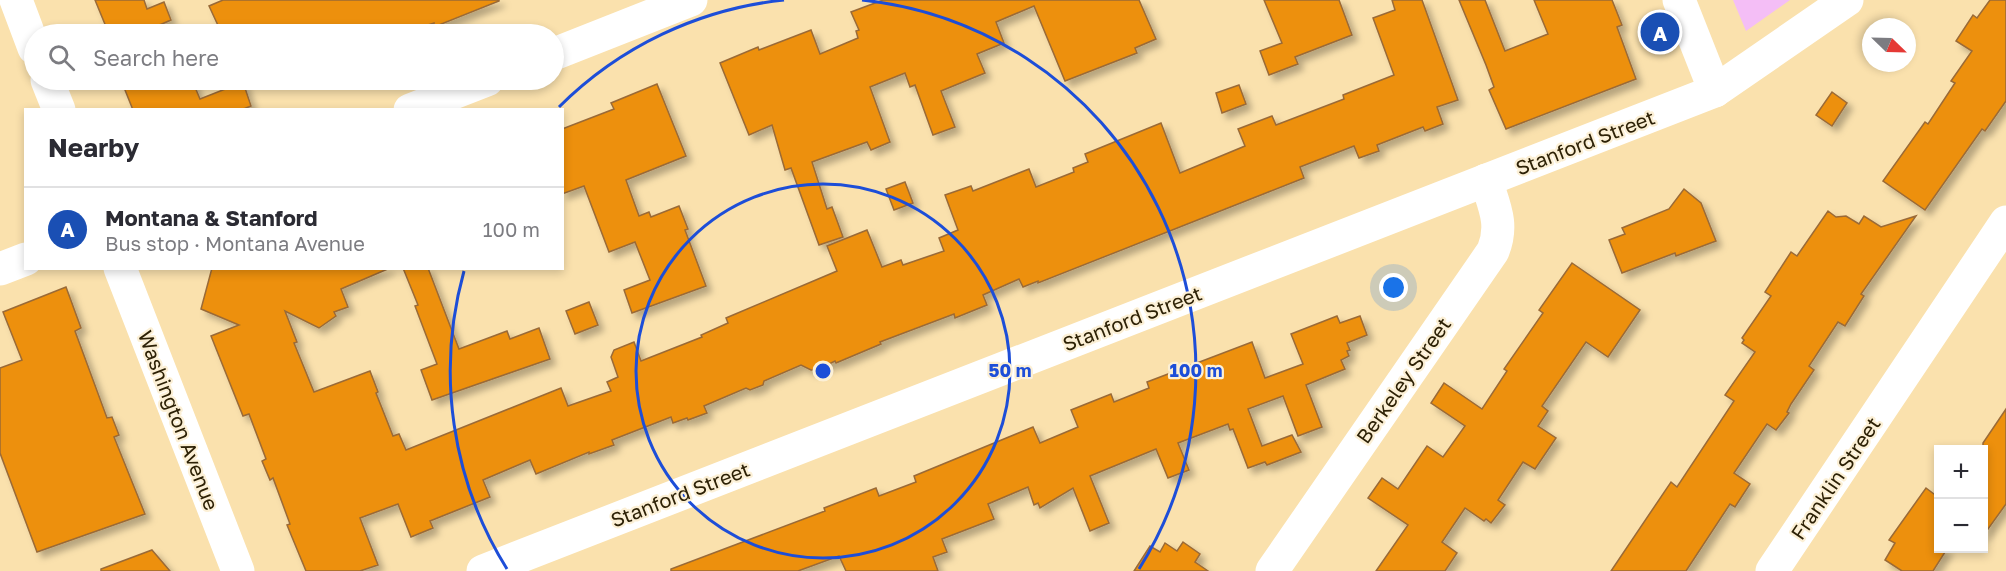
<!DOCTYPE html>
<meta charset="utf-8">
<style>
:root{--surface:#fff;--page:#f7f7f7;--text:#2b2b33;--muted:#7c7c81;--line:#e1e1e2;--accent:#d93025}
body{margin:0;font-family:"Golos Text",sans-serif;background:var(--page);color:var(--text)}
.controls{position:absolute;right:18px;bottom:18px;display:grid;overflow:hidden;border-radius:0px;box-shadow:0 3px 9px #0003}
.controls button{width:54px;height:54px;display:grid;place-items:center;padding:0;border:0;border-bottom:2px solid var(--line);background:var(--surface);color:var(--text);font:30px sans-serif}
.compass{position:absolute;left:1862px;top:18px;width:54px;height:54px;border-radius:50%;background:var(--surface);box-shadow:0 3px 9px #0003;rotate:113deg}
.you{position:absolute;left:1394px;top:288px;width:21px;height:21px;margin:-15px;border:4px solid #fff;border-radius:50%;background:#1a73e8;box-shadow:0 0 0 9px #1a73e833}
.badge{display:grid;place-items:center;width:39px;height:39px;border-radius:50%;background:var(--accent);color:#fff;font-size:20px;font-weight:700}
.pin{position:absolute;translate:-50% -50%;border:3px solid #fff;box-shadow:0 2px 6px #0006}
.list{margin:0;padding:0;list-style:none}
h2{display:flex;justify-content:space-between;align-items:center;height:78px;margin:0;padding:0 24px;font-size:26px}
h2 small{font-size:20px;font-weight:400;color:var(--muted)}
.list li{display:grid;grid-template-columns:39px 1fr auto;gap:18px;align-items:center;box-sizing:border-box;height:84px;padding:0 24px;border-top:2px solid var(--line)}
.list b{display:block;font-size:22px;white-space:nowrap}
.list p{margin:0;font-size:20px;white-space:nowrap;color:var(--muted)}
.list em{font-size:20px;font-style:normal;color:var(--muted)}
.icon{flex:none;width:33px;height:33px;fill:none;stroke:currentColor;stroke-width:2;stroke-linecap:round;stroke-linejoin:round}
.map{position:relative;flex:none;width:2006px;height:571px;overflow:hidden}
.search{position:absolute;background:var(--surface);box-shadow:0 3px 9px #0003;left:24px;top:24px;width:540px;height:66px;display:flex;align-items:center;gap:15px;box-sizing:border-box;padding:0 21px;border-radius:33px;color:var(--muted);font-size:22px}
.panel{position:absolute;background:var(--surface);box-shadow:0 3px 9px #0003;left:24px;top:108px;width:540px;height:162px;border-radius:0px}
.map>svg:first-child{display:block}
.green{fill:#f4bef6}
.building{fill:#ed9007;stroke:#9a6a38;stroke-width:1.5;filter:url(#shadow)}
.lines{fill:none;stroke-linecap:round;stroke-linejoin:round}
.minor{stroke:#fff;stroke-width:33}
.ring{fill:none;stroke:#1d4ed8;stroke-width:3}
.labels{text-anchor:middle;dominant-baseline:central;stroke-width:4.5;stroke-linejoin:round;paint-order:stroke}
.street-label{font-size:20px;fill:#2d2106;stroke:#fcf0d6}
.centre{fill:#1d4ed8;stroke:#fcf0d6;stroke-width:3}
.ring-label{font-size:18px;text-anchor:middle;font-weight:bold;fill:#1d4ed8;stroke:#fcf0d6;stroke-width:4.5;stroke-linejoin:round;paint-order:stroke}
</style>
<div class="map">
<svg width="2006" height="571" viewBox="0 0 2006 571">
<defs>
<filter id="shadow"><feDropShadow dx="5.5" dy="5.5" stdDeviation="3" flood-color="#0004"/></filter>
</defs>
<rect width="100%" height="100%" fill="#fae1ad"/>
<path class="green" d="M 1733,0 L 1790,0 L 1746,31 Z"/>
<g class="building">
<path d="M 95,0 L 144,0 L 147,9 L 164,2 L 171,20 L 155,27 L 158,34 L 109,34 Z"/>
<path d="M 223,0 L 499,0 L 499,1 L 434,27 L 434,23 L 400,34 L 222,34 L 209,6 Z"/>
<path d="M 883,0 L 1139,0 L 1156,39 L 1135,48 L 1137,53 L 1065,81 L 1034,6 L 996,22 L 1004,43 L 977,54 L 985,73 L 941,91 L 955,127 L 933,135 L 915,85 L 910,87 L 905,73 L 870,87 L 890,142 L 871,150 L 867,142 L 812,162 L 827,209 L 832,207 L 843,237 L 819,245 L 791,168 L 785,170 L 772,125 L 749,135 L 720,63 L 758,47 L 759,50 L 811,30 L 820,54 L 858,38 L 856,31 L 859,30 L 851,12 Z"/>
<path d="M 1264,0 L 1339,0 L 1352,35 L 1295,57 L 1298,64 L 1269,75 L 1260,51 L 1282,43 Z"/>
<path d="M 1392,0 L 1422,0 L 1458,100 L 1437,107 L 1443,124 L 1425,131 L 1423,127 L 1377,145 L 1379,151 L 1359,158 L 1354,146 L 1300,167 L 1304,178 L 1038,283 L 1038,281 L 1023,287 L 1019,279 L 983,295 L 987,305 L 955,318 L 954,314 L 880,342 L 881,344 L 836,363 L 835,361 L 817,370 L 811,370 L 801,365 L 764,381 L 763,385 L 750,390 L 746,388 L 704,406 L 707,413 L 688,420 L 687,418 L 673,423 L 671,417 L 612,440 L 614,445 L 589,454 L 589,452 L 536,474 L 530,460 L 483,480 L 490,497 L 430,521 L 433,528 L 411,537 L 398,504 L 360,518 L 378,565 L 360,571 L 306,571 L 287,525 L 290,524 L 273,478 L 270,480 L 262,461 L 266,459 L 249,414 L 243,416 L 211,336 L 239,325 L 201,309 L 212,268 L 390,268 L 341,289 L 348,307 L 334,312 L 336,316 L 319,328 L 285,311 L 297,342 L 294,343 L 314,392 L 370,371 L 378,392 L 376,393 L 393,436 L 399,434 L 406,450 L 561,388 L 568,406 L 611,391 L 607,382 L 618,377 L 611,357 L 614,350 L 634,342 L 641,361 L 702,337 L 701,335 L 728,323 L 726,318 L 837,271 L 827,246 L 867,230 L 882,267 L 901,260 L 903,265 L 944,251 L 939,238 L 958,230 L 945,195 L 971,186 L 973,191 L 1029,169 L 1036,187 L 1074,172 L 1073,168 L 1088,162 L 1085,154 L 1161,123 L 1180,173 L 1245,146 L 1238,129 L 1272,116 L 1276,125 L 1344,99 L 1343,95 L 1394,75 L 1373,18 L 1395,10 Z"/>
<path d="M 1459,0 L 1485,0 L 1505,51 L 1548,34 L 1534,0 L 1612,0 L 1622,25 L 1617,27 L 1636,79 L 1506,129 L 1489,90 L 1494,87 L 1486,65 Z"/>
<path d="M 1990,0 L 2006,0 L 2006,101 L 1985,131 L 1982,129 L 1925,210 L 1883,181 L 1925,122 L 1928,124 L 1955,83 L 1951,81 L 1972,51 L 1956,41 L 1973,15 L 1977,18 Z"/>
<path d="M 121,80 L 192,80 L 200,99 L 243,82 L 251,106 L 241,110 L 133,110 Z"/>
<path d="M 657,84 L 686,156 L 626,180 L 639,216 L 649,212 L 651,217 L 679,206 L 688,229 L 685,230 L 706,286 L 632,313 L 624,290 L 650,280 L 635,242 L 609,252 L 584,186 L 562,194 L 562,129 L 614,109 L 611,103 Z"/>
<path d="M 1239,85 L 1246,104 L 1222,113 L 1216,93 Z"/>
<path d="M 1832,92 L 1847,103 L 1832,126 L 1816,115 Z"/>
<path d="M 905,182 L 913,203 L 894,210 L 886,189 Z"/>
<path d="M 1684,189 L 1701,203 L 1716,241 L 1676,256 L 1675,253 L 1622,273 L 1609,240 L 1625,234 L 1622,228 L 1669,209 Z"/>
<path d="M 1828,211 L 1836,217 L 1846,216 L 1859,224 L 1864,216 L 1881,227 L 1916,216 L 1861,294 L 1864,296 L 1845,326 L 1838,322 L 1809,366 L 1814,370 L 1791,404 L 1787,412 L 1789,413 L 1776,430 L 1767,424 L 1734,473 L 1750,484 L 1735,507 L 1730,504 L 1686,571 L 1611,571 L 1671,482 L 1677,487 L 1734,401 L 1725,395 L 1755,352 L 1742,343 L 1744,340 L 1742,338 L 1771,296 L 1765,292 L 1791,252 L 1797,256 Z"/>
<path d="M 1572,263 L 1640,310 L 1608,357 L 1586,342 L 1542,406 L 1548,411 L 1538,426 L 1556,438 L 1535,469 L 1523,462 L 1498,500 L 1505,505 L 1491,523 L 1486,519 L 1484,521 L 1465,508 L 1442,542 L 1457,553 L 1445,571 L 1376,571 L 1408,525 L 1368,498 L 1382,478 L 1398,489 L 1427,446 L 1443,457 L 1465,426 L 1431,403 L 1444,383 L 1482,409 L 1507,371 L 1504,369 L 1543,313 L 1539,310 Z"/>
<path d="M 403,268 L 428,268 L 459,349 L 507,331 L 510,339 L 539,328 L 550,359 L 432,400 L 421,370 L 437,364 L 415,306 L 418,305 Z"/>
<path d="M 66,287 L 81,328 L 75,331 L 107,418 L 112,417 L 119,435 L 114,437 L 145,514 L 37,552 L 0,453 L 0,368 L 22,360 L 3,312 Z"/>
<path d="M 589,302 L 598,325 L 575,334 L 566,311 Z"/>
<path d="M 1337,316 L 1340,323 L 1360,316 L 1367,335 L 1347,343 L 1350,350 L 1347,351 L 1349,356 L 1341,360 L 1345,369 L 1306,385 L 1322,427 L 1298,436 L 1283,396 L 1248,409 L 1262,446 L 1292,435 L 1301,452 L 1267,465 L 1265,462 L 1248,468 L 1233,429 L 1230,430 L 1228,424 L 1178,443 L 1189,470 L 1168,478 L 1156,449 L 1090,476 L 1109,523 L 1090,531 L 1073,488 L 1040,508 L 1038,503 L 1034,505 L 1028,487 L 988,504 L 994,519 L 942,539 L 947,552 L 933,557 L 938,571 L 846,571 L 839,556 L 798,571 L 671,571 L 671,569 L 825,511 L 824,508 L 876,488 L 879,496 L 916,482 L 914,476 L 1033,427 L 1040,443 L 1078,427 L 1071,410 L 1111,394 L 1114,402 L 1149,388 L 1147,382 L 1252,342 L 1265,378 L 1303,364 L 1291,334 Z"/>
<path d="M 2006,409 L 2006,504 L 1983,536 L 1983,443 Z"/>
<path d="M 1926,488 L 1938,497 L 1938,549 L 1947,549 L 1933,571 L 1902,571 L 1885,560 L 1895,543 L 1889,540 Z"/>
<path d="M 1183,542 L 1200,554 L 1195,562 L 1208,571 L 1134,571 L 1150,546 L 1160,552 L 1165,543 L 1177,551 Z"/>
<path d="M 152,550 L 170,571 L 101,571 L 101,569 Z"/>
</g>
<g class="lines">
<g class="minor">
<path d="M 16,0 L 34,48"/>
<path d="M 1679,0 L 1715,91"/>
<path d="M 554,54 L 691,0"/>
<path d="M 47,80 L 59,110"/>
<path d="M 410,110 L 487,80"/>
<path d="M 120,268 L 238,571"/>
<path d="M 0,269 L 26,259"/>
<path d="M 483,571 L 1715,91 L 1847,0"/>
<path d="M 1272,571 L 1493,251 C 1504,224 1494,206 1486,180"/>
<path d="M 1772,571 L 2006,222"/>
</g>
</g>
<g class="ring">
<circle cx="823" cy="371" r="187"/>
<path d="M507 569A373 373 0 0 1 464 271M559 107A373 373 0 0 1 784 0M862 0A373 373 0 0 1 1139 569"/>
</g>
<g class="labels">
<g class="street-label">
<text transform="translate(1585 142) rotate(-21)">Stanford Street</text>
<text transform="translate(1132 318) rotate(-21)">Stanford Street</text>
<text transform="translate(1403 380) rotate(-55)">Berkeley Street</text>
<text transform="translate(179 420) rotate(69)">Washington Avenue</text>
<text transform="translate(1835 478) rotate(-56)">Franklin Street</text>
<text transform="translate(680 494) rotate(-21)">Stanford Street</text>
</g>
</g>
<circle cx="823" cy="371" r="9" class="centre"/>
<g class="ring-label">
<text x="1010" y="377">50 m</text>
<text x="1196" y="377">100 m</text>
</g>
</svg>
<div class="controls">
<button>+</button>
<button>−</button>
</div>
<svg class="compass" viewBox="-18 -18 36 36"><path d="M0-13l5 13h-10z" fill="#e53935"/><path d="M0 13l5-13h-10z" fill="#7c7c81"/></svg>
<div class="you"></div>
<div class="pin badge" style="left:1660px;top:32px;background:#1a4fb4">A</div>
<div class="search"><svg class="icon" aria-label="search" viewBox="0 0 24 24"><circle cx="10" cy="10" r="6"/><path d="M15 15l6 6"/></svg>Search here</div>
<section class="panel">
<h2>Nearby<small></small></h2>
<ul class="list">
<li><span class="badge" style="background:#1a4fb4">A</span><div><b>Montana &amp; Stanford</b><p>Bus stop · Montana Avenue</p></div><em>100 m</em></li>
</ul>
</section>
</div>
